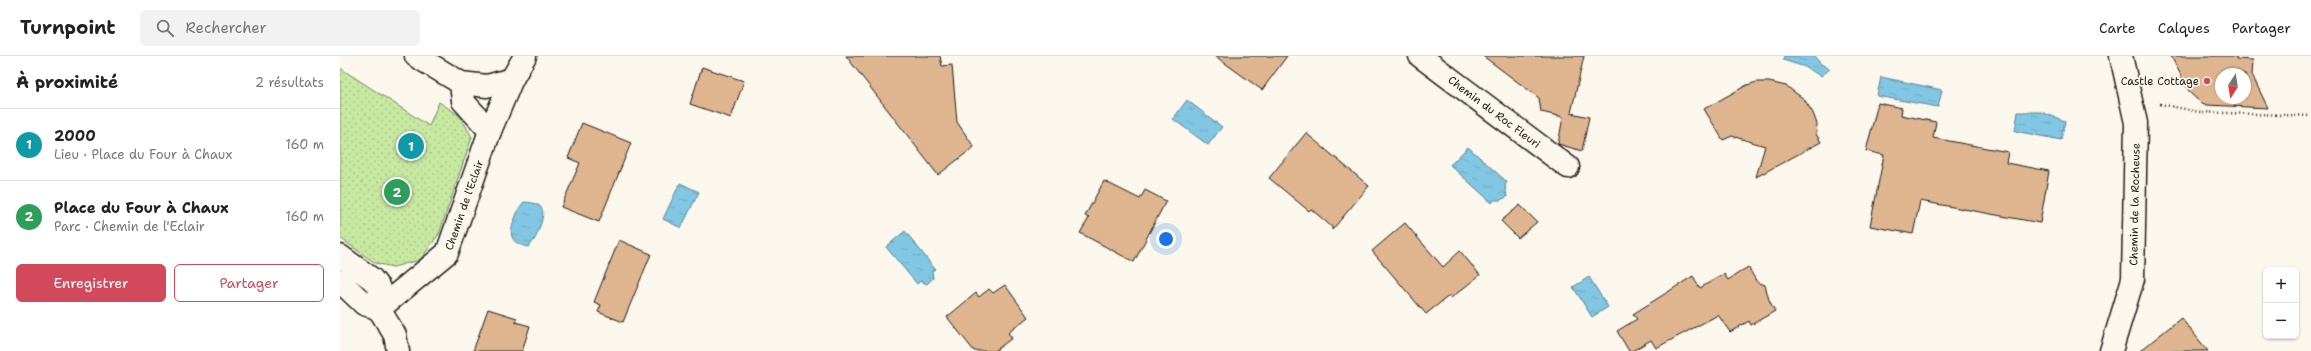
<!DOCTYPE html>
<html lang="fr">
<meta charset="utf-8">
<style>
:root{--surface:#fff;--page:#f2f2f2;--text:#222;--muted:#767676;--line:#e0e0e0;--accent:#d1495b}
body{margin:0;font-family:"Shantell Sans",sans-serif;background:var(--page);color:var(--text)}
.controls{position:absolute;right:12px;bottom:12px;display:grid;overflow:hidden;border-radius:6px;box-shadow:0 1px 3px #0004}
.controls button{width:36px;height:36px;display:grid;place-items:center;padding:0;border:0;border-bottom:1px solid var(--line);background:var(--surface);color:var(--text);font:20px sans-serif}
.compass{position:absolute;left:1875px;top:12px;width:36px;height:36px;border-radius:50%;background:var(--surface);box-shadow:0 1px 3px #0004;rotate:192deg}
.you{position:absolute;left:826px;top:183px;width:14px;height:14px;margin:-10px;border:3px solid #fff;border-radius:50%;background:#1a73e8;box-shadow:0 0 0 6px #1a73e833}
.badge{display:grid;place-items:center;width:26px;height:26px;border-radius:50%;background:var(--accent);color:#fff;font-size:13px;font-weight:700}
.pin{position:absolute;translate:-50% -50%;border:2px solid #fff;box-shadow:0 1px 4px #0006}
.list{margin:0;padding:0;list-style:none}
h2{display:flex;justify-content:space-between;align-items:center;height:52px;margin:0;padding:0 16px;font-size:17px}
h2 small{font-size:13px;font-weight:400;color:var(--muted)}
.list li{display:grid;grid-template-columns:26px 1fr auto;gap:12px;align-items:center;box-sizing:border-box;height:72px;padding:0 16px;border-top:1px solid var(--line)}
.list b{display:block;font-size:15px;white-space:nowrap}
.list p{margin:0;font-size:13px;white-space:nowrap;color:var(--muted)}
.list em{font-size:13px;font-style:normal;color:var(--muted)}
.actions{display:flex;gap:8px;padding:12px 16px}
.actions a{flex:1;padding:9px 0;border:1px solid var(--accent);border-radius:6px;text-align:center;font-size:14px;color:var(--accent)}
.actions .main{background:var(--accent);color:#fff}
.icon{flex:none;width:22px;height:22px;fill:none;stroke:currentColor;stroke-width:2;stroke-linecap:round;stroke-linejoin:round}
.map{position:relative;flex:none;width:1971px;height:295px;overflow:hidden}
header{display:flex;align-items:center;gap:24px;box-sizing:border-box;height:56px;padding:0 20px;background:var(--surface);border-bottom:1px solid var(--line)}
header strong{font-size:19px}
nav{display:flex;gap:22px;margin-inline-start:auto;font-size:14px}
.search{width:280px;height:36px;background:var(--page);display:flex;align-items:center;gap:10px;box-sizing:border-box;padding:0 14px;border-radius:6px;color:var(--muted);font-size:15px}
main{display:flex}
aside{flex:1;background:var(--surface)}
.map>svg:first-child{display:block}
.park{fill:url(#park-dots);stroke:#72825e}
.water{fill:url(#water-ripples);stroke:#598293}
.building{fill:#deb58f;stroke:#1c1c1c;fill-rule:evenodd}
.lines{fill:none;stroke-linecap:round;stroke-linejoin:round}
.minor-casing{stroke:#1c1c1c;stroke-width:25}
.tertiary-casing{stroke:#1c1c1c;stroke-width:25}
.path{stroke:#1c1c1c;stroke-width:2.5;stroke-dasharray:1 3;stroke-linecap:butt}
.minor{stroke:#fbf7ec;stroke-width:22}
.tertiary{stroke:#fbf7ec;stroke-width:22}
.poi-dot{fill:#d1495b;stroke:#fbf7ec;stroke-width:1.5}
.labels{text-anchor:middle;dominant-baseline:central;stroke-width:3.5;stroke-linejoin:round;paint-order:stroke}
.poi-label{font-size:11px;fill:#1c1c1c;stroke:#fbf7ec;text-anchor:end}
.street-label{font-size:11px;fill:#1c1c1c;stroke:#fbf7ec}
</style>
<header>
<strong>Turnpoint</strong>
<div class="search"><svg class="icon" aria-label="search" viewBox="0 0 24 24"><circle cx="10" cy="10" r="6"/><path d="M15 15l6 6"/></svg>Rechercher</div>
<nav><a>Carte</a><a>Calques</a><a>Partager</a></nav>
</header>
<main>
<aside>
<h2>À proximité<small>2 résultats</small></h2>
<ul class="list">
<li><span class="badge" style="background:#0f9aa8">1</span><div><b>2000</b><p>Lieu · Place du Four à Chaux</p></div><em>160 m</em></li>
<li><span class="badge" style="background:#2e9e5b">2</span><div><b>Place du Four à Chaux</b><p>Parc · Chemin de l'Eclair</p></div><em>160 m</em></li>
</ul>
<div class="actions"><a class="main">Enregistrer</a><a>Partager</a></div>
</aside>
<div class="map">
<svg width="1971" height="295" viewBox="0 0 1971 295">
<defs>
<pattern id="park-dots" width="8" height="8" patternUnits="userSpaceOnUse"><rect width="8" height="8" fill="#c7e8a0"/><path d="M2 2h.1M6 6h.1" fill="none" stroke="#aac689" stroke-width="1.8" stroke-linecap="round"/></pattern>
<pattern id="water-ripples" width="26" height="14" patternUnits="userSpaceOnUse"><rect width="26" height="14" fill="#81c6e2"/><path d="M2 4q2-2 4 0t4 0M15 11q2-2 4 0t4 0" fill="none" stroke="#6faac1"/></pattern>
</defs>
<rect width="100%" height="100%" fill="#fbf7ec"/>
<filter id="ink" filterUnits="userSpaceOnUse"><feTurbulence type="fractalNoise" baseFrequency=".025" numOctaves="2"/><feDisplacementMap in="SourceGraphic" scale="8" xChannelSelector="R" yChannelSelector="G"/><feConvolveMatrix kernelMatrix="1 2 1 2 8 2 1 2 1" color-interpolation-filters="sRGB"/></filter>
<g filter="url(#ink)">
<path class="park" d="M 0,12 L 89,70 L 99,46 L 120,60 L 132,81 L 99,178 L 80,204 L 53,211 L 35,207 L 0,182 Z"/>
<g class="water">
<path d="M 1444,0 L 1474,0 L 1481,8 L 1490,13 L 1481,20 L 1465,11 L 1443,4 Z"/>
<path d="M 1541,21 L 1602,34 L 1598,51 L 1537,40 Z"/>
<path d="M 847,44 L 882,71 L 868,89 L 833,63 Z"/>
<path d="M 1678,56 L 1701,56 L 1725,65 L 1721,84 L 1675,75 Z"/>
<path d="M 1128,91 L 1167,126 L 1165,129 L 1167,141 L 1160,144 L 1154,144 L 1152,147 L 1110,109 Z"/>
<path d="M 340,127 L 359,136 L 341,172 L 323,163 Z"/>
<path d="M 184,146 C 203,147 206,153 200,170 C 197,179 195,185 188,191 C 172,188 168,180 174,165 C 177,158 178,152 184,146 Z"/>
<path d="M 565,175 L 595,213 L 592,215 L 593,222 L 587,228 L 580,225 L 577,228 L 546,191 Z"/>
<path d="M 1249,221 L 1268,251 L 1252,261 L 1233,231 Z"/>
</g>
<g class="building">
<path d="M 506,0 L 600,0 L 602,10 L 612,9 L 617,66 L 634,91 L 598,119 Z"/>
<path d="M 875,0 L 947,0 L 922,34 Z"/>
<path d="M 1143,0 L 1244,0 L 1231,57 L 1249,61 L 1242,95 L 1218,88 L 1223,61 L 1201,56 L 1199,42 Z"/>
<path d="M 1831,0 L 1896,0 L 1896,3 L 1913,4 L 1912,19 L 1928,52 L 1867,49 L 1860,46 L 1850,37 ZM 1881,18 L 1905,18 L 1905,42 L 1881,42 Z"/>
<path d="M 362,11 L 404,25 L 391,62 L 350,48 Z"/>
<path d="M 1417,26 L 1429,26 L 1446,30 L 1464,43 L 1473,57 L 1477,68 L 1476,78 L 1481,86 L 1416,121 L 1425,90 L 1392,80 L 1383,84 L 1364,53 L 1407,29 Z"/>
<path d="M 1538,47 L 1562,52 L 1561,59 L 1596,66 L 1593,82 L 1668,96 L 1666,107 L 1709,115 L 1700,167 L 1580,145 L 1573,178 L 1530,170 L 1544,99 L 1526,95 Z"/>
<path d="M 242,67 L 291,87 L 259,166 L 221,151 L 240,107 L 228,102 Z"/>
<path d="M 966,77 L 1029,130 L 992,174 L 992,171 L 971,153 L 969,155 L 929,122 Z"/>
<path d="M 764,125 L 800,143 L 805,134 L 826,145 L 794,206 L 740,177 L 749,162 L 745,160 Z"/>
<path d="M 1180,149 L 1197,166 L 1178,182 L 1161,165 Z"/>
<path d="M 1065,167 L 1103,211 L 1120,195 L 1140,219 L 1111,242 L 1110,239 L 1086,258 L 1032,195 Z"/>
<path d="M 279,184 L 311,198 L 283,266 L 258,256 L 261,249 L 254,246 Z"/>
<path d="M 1408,211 L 1417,226 L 1425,229 L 1429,244 L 1435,255 L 1411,269 L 1409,265 L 1390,276 L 1378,259 L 1316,292 L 1311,284 L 1292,295 L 1289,295 L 1277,275 L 1297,263 L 1293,258 L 1353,220 L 1360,232 L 1384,218 L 1388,224 Z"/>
<path d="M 665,229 L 688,261 L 668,277 L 672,282 L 655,295 L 634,295 L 607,261 L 636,237 L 639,241 L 649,233 L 653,237 Z"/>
<path d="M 148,253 L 177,262 L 175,266 L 190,270 L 182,295 L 133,295 Z"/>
<path d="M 1841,262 L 1868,295 L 1800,295 Z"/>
</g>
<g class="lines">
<defs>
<g id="minor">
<path d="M 76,0 L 121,27 L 147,30 L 172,23"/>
<path id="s1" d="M 1080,0 L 1228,111"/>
<path d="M 121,27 L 123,45 L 150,75"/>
<path id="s2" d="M 39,253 L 107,197 L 150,75 L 172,23 L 185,0"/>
<path id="s3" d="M 1771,295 L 1793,223 L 1796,67 L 1781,0"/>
</g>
<g id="tertiary">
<path d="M 0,200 L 32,223 L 39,232 L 39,253"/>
<path d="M 0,225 L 24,248 L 39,253"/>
<path d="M 39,253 L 55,279 L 58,295"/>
</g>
</defs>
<use href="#minor" class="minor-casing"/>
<use href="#tertiary" class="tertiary-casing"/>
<path class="path" d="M 1820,48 L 1859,56 L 1971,60"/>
<use href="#minor" class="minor"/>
<use href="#tertiary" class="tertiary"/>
</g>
</g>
<circle class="poi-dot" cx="1867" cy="25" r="4"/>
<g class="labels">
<g class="poi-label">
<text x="1859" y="25">Castle Cottage</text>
</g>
<g class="street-label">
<text stroke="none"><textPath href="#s1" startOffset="93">Chemin du Roc Fleuri</textPath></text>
<text stroke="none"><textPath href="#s3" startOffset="150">Chemin de la Rocheuse</textPath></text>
<text stroke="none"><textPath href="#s2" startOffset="139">Chemin de l'Eclair</textPath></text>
</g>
</g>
</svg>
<div class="controls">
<button>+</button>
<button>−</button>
</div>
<svg class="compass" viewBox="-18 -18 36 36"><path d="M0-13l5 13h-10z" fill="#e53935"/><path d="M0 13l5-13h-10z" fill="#767676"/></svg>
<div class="you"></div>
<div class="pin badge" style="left:71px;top:90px;background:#0f9aa8">1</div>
<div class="pin badge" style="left:57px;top:136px;background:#2e9e5b">2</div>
</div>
</main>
